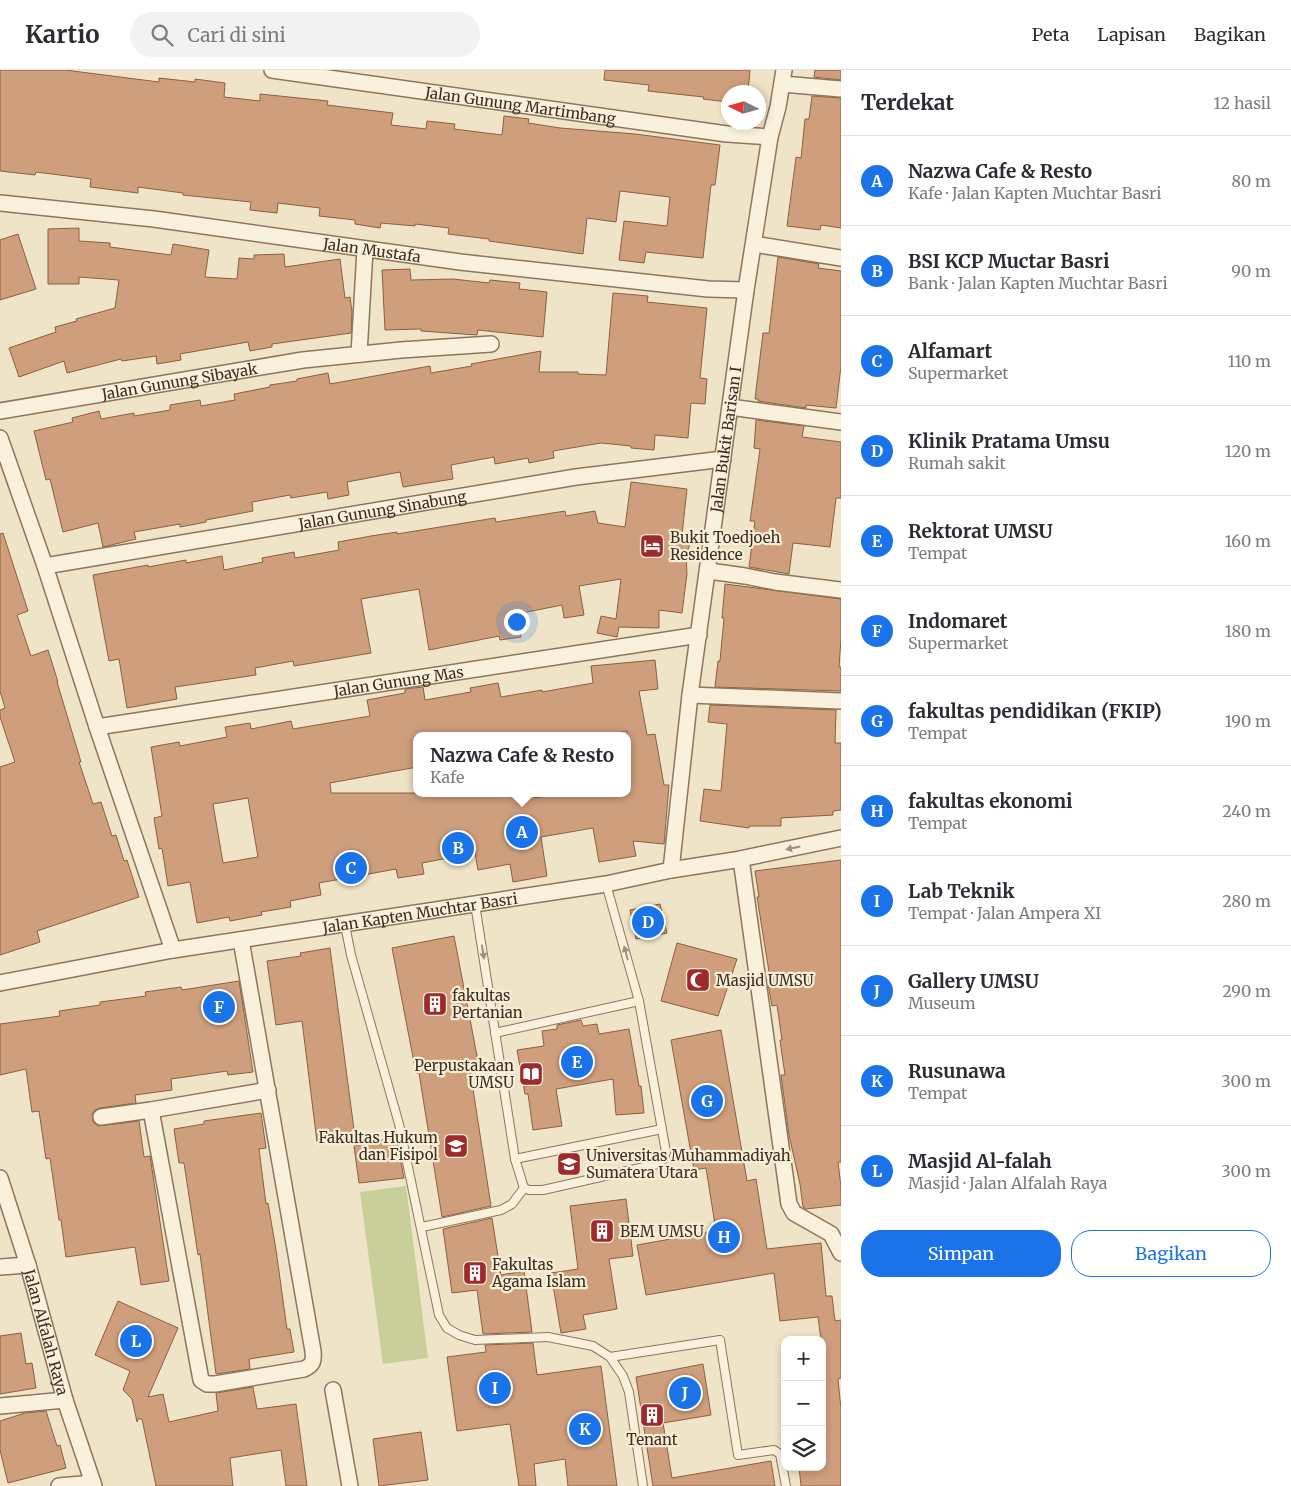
<!DOCTYPE html>
<html lang="id">
<meta charset="utf-8">
<style>
:root{--surface:#fff;--page:#f2f2f3;--text:#2b2b33;--muted:#7c7c81;--line:#e1e1e2;--accent:#1a73e8}
body{margin:0;font-family:Merriweather,serif;background:var(--page);color:var(--text)}
.controls{position:absolute;right:15px;bottom:15px;display:grid;overflow:hidden;border-radius:10px;box-shadow:0 2px 8px #0003}
.controls button{width:45px;height:45px;display:grid;place-items:center;padding:0;border:0;border-bottom:1px solid var(--line);background:var(--surface);color:var(--text);font:25px sans-serif}
.compass{position:absolute;left:721px;top:15px;width:45px;height:45px;border-radius:50%;background:var(--surface);box-shadow:0 2px 8px #0003;rotate:275deg}
.you{position:absolute;left:516px;top:551px;width:18px;height:18px;margin:-12px;border:4px solid #fff;border-radius:50%;background:#1a73e8;box-shadow:0 0 0 8px #1a73e833}
.badge{display:grid;place-items:center;width:32px;height:32px;border-radius:50%;background:var(--accent);color:#fff;font-size:16px;font-weight:700}
.pin{position:absolute;translate:-50% -50%;border:2px solid #fff;box-shadow:0 1px 5px #0006}
.popup{position:absolute;left:413px;top:662px;width:218px;height:65px;box-sizing:border-box;display:grid;place-content:center;border-radius:10px;background:var(--surface);filter:drop-shadow(0 1px 4px #0005);font-size:16px;white-space:nowrap;color:var(--muted)}
.popup b{font-size:19px;color:var(--text)}
.popup::after{content:'';position:absolute;left:50%;top:100%;margin-left:-10px;border:10px solid transparent;border-top-color:var(--surface)}
.list{margin:0;padding:0;list-style:none}
h2{display:flex;justify-content:space-between;align-items:center;height:65px;margin:0;padding:0 20px;font-size:21px}
h2 small{font-size:16px;font-weight:400;color:var(--muted)}
.list li{display:grid;grid-template-columns:32px 1fr auto;gap:15px;align-items:center;box-sizing:border-box;height:90px;padding:0 20px;border-top:1px solid var(--line)}
.list b{display:block;font-size:19px;white-space:nowrap}
.list p{margin:0;font-size:16px;white-space:nowrap;color:var(--muted)}
.list em{font-size:16px;font-style:normal;color:var(--muted)}
.actions{display:flex;gap:10px;padding:15px 20px}
.actions a{flex:1;padding:11px 0;border:1px solid var(--accent);border-radius:20px;text-align:center;font-size:18px;color:var(--accent)}
.actions .main{background:var(--accent);color:#fff}
.icon{flex:none;width:28px;height:28px;fill:none;stroke:currentColor;stroke-width:2;stroke-linecap:round;stroke-linejoin:round}
.map{position:relative;flex:none;width:841px;height:1416px;overflow:hidden}
header{display:flex;align-items:center;gap:30px;box-sizing:border-box;height:70px;padding:0 25px;background:var(--surface);border-bottom:1px solid var(--line)}
header strong{font-size:24px}
nav{display:flex;gap:28px;margin-inline-start:auto;font-size:18px}
.search{width:350px;height:45px;background:var(--page);display:flex;align-items:center;gap:12px;box-sizing:border-box;padding:0 18px;border-radius:28px;color:var(--muted);font-size:19px}
main{display:flex}
aside{flex:1;background:var(--surface)}
.map>svg:first-child{display:block}
.green{fill:#c9cf9b}
.building{fill:#cf9f7d;stroke:#8d5f41;fill-rule:evenodd}
.lines{fill:none;stroke-linecap:round;stroke-linejoin:round}
.lane-casing{stroke:#8d765c;stroke-width:10}
.street-casing{stroke:#8d765c;stroke-width:18}
.lane{stroke:#faf1dc;stroke-width:8}
.street{stroke:#faf1dc;stroke-width:15}
.oneway{fill:#9c907e}
.labels{text-anchor:middle;dominant-baseline:central;stroke-width:4.5;stroke-linejoin:round;paint-order:stroke}
.street-label{font-size:15px;fill:#3d2e20;stroke:#f7eed8}
.poi-label{font-size:15px;fill:#3d2e20;stroke:#f7eed8;text-anchor:start}
</style>
<header>
<strong>Kartio</strong>
<div class="search"><svg class="icon" aria-label="search" viewBox="0 0 24 24"><circle cx="10" cy="10" r="6"/><path d="M15 15l6 6"/></svg>Cari di sini</div>
<nav><a>Peta</a><a>Lapisan</a><a>Bagikan</a></nav>
</header>
<main>
<div class="map">
<svg width="841" height="1416" viewBox="0 0 841 1416">
<rect width="100%" height="100%" fill="#f0e4c8"/>
<path class="green" d="M 406,1116 L 428,1288 L 383,1294 L 360,1122 Z"/>
<g class="building">
<path d="M 0,0 L 65,0 L 159,12 L 159,8 L 195,12 L 195,9 L 225,13 L 224,27 L 260,31 L 260,24 L 328,31 L 327,35 L 393,43 L 391,55 L 426,59 L 427,51 L 455,54 L 454,59 L 502,65 L 504,46 L 529,49 L 528,53 L 560,58 L 635,64 L 720,75 L 715,115 L 711,115 L 703,188 L 646,182 L 644,193 L 619,190 L 624,151 L 667,156 L 670,127 L 620,121 L 616,152 L 587,148 L 583,184 L 489,171 L 489,169 L 448,164 L 449,158 L 415,154 L 415,156 L 381,153 L 380,158 L 355,154 L 355,150 L 319,146 L 320,138 L 278,133 L 277,143 L 250,140 L 251,132 L 183,125 L 183,123 L 138,117 L 138,123 L 90,117 L 91,109 L 36,102 L 35,105 L 0,101 Z"/>
<path d="M 605,0 L 750,0 L 748,22 L 728,22 L 728,32 L 703,29 L 704,27 L 648,21 L 649,15 L 604,10 Z"/>
<path d="M 815,0 L 841,0 L 841,10 L 814,7 Z"/>
<path d="M 812,26 L 841,28 L 841,158 L 821,155 L 820,160 L 787,156 L 796,87 L 801,88 L 805,49 L 809,49 Z"/>
<path d="M 79,158 L 79,171 L 110,173 L 110,177 L 171,185 L 173,174 L 209,180 L 205,207 L 237,209 L 239,188 L 254,189 L 254,185 L 284,184 L 285,197 L 340,189 L 345,228 L 350,227 L 352,242 L 351,263 L 272,274 L 272,277 L 250,281 L 248,272 L 180,284 L 181,290 L 157,294 L 156,286 L 122,291 L 121,289 L 67,303 L 64,291 L 19,307 L 9,278 L 56,262 L 55,257 L 77,251 L 76,249 L 115,238 L 119,210 L 79,207 L 79,214 L 48,214 L 48,159 Z"/>
<path d="M 18,164 L 36,219 L 0,230 L 0,170 Z"/>
<path d="M 778,187 L 819,194 L 818,198 L 841,201 L 841,296 L 836,338 L 806,335 L 806,338 L 758,331 L 758,329 L 755,329 L 763,263 L 769,263 Z"/>
<path d="M 410,199 L 411,210 L 453,209 L 489,213 L 490,210 L 520,213 L 519,219 L 547,222 L 543,267 L 478,260 L 477,265 L 421,261 L 421,259 L 385,260 L 382,200 Z"/>
<path d="M 613,223 L 648,226 L 647,232 L 707,238 L 700,308 L 707,309 L 705,334 L 691,333 L 688,368 L 655,365 L 654,380 L 631,378 L 631,376 L 601,373 L 553,381 L 554,388 L 529,393 L 528,388 L 495,394 L 494,387 L 451,395 L 453,409 L 403,417 L 400,402 L 347,412 L 349,425 L 328,429 L 327,422 L 291,428 L 290,425 L 252,432 L 253,441 L 206,450 L 206,452 L 180,457 L 180,454 L 134,462 L 136,469 L 103,477 L 98,453 L 63,462 L 50,409 L 46,410 L 34,361 L 73,352 L 72,348 L 99,341 L 101,349 L 134,343 L 134,346 L 170,340 L 170,335 L 200,330 L 201,336 L 235,330 L 234,324 L 270,317 L 270,315 L 297,311 L 297,309 L 328,303 L 330,314 L 430,296 L 431,303 L 472,296 L 471,294 L 541,281 L 539,302 L 578,302 L 578,304 L 606,305 Z"/>
<path d="M 756,350 L 804,356 L 802,367 L 841,372 L 841,428 L 836,428 L 830,477 L 793,473 L 789,504 L 749,497 L 755,451 L 750,451 L 760,379 L 754,378 Z"/>
<path d="M 631,412 L 687,419 L 682,465 L 693,466 L 686,485 L 687,504 L 682,543 L 659,540 L 659,558 L 619,557 L 617,567 L 597,563 L 601,546 L 616,549 L 621,509 L 579,516 L 584,545 L 564,548 L 562,535 L 517,544 L 521,567 L 500,570 L 499,566 L 429,580 L 419,519 L 361,529 L 371,583 L 294,596 L 293,591 L 255,598 L 256,605 L 175,617 L 177,629 L 127,638 L 119,589 L 109,591 L 93,505 L 148,495 L 148,497 L 186,490 L 186,493 L 222,486 L 224,500 L 263,492 L 262,488 L 294,482 L 295,488 L 339,480 L 338,472 L 371,466 L 397,462 L 397,464 L 495,448 L 496,452 L 565,441 L 566,446 L 595,441 L 598,453 L 625,457 Z"/>
<path d="M 3,463 L 28,541 L 17,545 L 31,586 L 48,580 L 58,612 L 57,612 L 81,692 L 79,692 L 93,734 L 101,732 L 112,766 L 116,765 L 124,791 L 127,790 L 139,827 L 37,861 L 40,872 L 0,885 L 0,697 L 15,692 L 0,647 L 0,640 L 5,638 L 0,621 L 0,464 Z"/>
<path d="M 725,514 L 841,529 L 841,569 L 839,597 L 841,597 L 841,621 L 715,617 L 718,591 L 720,591 L 724,548 L 722,548 Z"/>
<path d="M 655,590 L 658,619 L 639,621 L 647,665 L 655,664 L 664,715 L 669,715 L 664,774 L 633,771 L 636,786 L 599,792 L 593,758 L 541,767 L 547,806 L 513,812 L 510,794 L 478,800 L 475,783 L 422,793 L 424,804 L 398,808 L 396,799 L 319,813 L 321,825 L 290,831 L 291,837 L 261,842 L 262,845 L 230,851 L 229,847 L 197,853 L 190,812 L 168,816 L 162,778 L 159,779 L 154,748 L 162,746 L 151,677 L 179,672 L 180,676 L 227,667 L 225,657 L 250,653 L 251,659 L 291,651 L 293,659 L 370,646 L 367,630 L 405,623 L 405,619 L 423,617 L 425,630 L 471,622 L 470,618 L 498,613 L 501,627 L 542,620 L 542,622 L 593,613 L 591,596 ZM 627,661 L 627,723 L 562,723 L 535,728 L 534,723 L 470,723 L 455,726 L 454,723 L 331,723 L 330,713 L 417,697 L 417,666 L 601,666 ZM 248,728 L 258,787 L 223,793 L 213,734 Z"/>
<path d="M 710,635 L 836,640 L 835,673 L 841,673 L 841,740 L 833,741 L 833,745 L 781,748 L 781,756 L 749,756 L 749,758 L 700,751 L 704,719 L 721,721 L 727,654 L 708,652 Z"/>
<path d="M 841,790 L 841,1092 L 838,1092 L 841,1117 L 841,1135 L 806,1139 L 803,1137 L 800,1114 L 789,1065 L 781,1005 L 785,1005 L 780,970 L 782,970 L 777,935 L 772,936 L 767,909 L 770,908 L 757,827 L 759,827 L 755,801 Z"/>
<path d="M 660,834 L 667,863 L 636,869 L 630,840 Z"/>
<path d="M 454,866 L 478,991 L 469,993 L 491,1136 L 442,1147 L 419,1003 L 416,1003 L 392,878 Z"/>
<path d="M 677,873 L 737,889 L 718,946 L 661,931 Z"/>
<path d="M 330,878 L 355,1067 L 317,1072 L 302,951 L 276,955 L 267,891 L 301,886 L 300,883 Z"/>
<path d="M 239,911 L 253,1002 L 228,1005 L 227,1001 L 171,1009 L 172,1020 L 135,1025 L 136,1033 L 100,1038 L 95,1040 L 92,1044 L 93,1052 L 98,1056 L 139,1051 L 144,1087 L 150,1086 L 169,1211 L 141,1215 L 135,1177 L 66,1187 L 61,1150 L 59,1150 L 50,1088 L 46,1089 L 39,1041 L 32,1042 L 26,999 L 0,1005 L 0,954 L 60,946 L 59,941 L 100,935 L 100,932 L 146,926 L 145,922 L 181,917 L 182,920 Z"/>
<path d="M 581,950 L 583,956 L 597,954 L 599,964 L 629,959 L 639,1016 L 641,1016 L 644,1043 L 616,1045 L 613,1009 L 556,1019 L 562,1056 L 533,1060 L 528,1024 L 525,1024 L 517,980 L 544,976 L 542,961 L 557,959 L 557,955 Z"/>
<path d="M 721,960 L 747,1111 L 756,1109 L 767,1179 L 821,1173 L 826,1226 L 832,1226 L 835,1251 L 841,1250 L 841,1308 L 838,1309 L 841,1339 L 841,1416 L 801,1416 L 799,1397 L 822,1397 L 822,1270 L 821,1270 L 818,1247 L 780,1251 L 774,1203 L 646,1225 L 637,1175 L 716,1161 L 706,1098 L 694,1100 L 671,970 Z"/>
<path d="M 261,1043 L 266,1078 L 259,1079 L 266,1134 L 268,1133 L 276,1180 L 287,1259 L 290,1259 L 294,1282 L 249,1289 L 250,1299 L 216,1304 L 200,1184 L 198,1185 L 184,1093 L 179,1093 L 174,1059 L 204,1054 L 204,1051 Z"/>
<path d="M 396,1067 L 404,1108 L 359,1113 L 354,1076 Z"/>
<path d="M 626,1129 L 633,1186 L 609,1189 L 617,1239 L 583,1245 L 586,1259 L 561,1263 L 551,1203 L 578,1199 L 570,1136 Z"/>
<path d="M 492,1148 L 501,1205 L 524,1201 L 532,1262 L 483,1264 L 477,1220 L 452,1223 L 443,1159 Z"/>
<path d="M 118,1231 L 178,1258 L 148,1327 L 163,1324 L 169,1352 L 218,1341 L 216,1323 L 253,1317 L 257,1339 L 296,1334 L 307,1416 L 286,1416 L 281,1380 L 230,1388 L 233,1416 L 156,1416 L 142,1349 L 138,1349 L 137,1352 L 132,1329 L 123,1320 L 130,1301 L 95,1285 Z"/>
<path d="M 21,1263 L 26,1294 L 32,1293 L 36,1318 L 0,1324 L 0,1266 Z"/>
<path d="M 533,1273 L 537,1305 L 601,1296 L 617,1416 L 568,1416 L 565,1389 L 534,1394 L 536,1416 L 519,1416 L 510,1354 L 457,1361 L 447,1287 L 486,1282 L 485,1275 Z"/>
<path d="M 703,1294 L 711,1345 L 663,1353 L 672,1408 L 771,1391 L 775,1416 L 653,1416 L 636,1307 Z"/>
<path d="M 46,1341 L 57,1376 L 60,1375 L 66,1398 L 8,1413 L 0,1380 L 0,1351 L 25,1343 Z"/>
<path d="M 421,1362 L 428,1410 L 379,1416 L 373,1369 Z"/>
</g>
<g class="lines">
<defs>
<g id="lane">
<path d="M 475,834 L 515,1089 L 524,1118"/>
<path d="M 345,855 L 351,885 L 399,1054 L 439,1245 L 447,1258 L 459,1265 L 475,1270 L 548,1267 L 593,1276 L 610,1287 L 623,1306 L 629,1322 L 643,1416"/>
<path d="M 495,963 L 639,931"/>
<path d="M 515,1089 L 662,1059"/>
<path d="M 524,1118 L 529,1120 L 543,1120 L 658,1094 L 663,1090 L 666,1082 L 639,931 L 606,814"/>
<path d="M 422,1157 L 501,1140 L 512,1134 L 524,1118"/>
<path d="M 610,1287 L 720,1270 L 738,1385 L 774,1380 L 780,1384 L 786,1416"/>
</g>
<g id="street">
<path id="s1" d="M 272,0 L 727,64 L 770,67"/>
<path d="M 782,14 L 841,19"/>
<path id="s2" d="M 0,133 L 154,149 L 460,192 L 708,219 L 746,220"/>
<path d="M 754,174 L 841,188"/>
<path d="M 359,284 L 365,179"/>
<path d="M 730,337 L 841,352"/>
<path id="s3" d="M 0,341 L 303,290 L 401,280 L 491,274"/>
<path d="M 0,368 L 45,496 L 97,657 L 173,880"/>
<path id="s4" d="M 45,496 L 576,407 L 723,389"/>
<path d="M 709,501 L 745,506 L 775,512 L 841,520"/>
<path d="M 690,625 L 841,631"/>
<path id="s5" d="M 97,657 L 699,565"/>
<path d="M 741,789 L 789,1134 L 794,1143 L 831,1164 L 841,1183"/>
<path id="s6" d="M 671,800 L 690,625 L 746,220 L 770,67 L 778,37 L 784,0"/>
<path id="s7" d="M 0,913 L 173,880 L 606,814 L 671,800 L 735,790 L 841,768"/>
<path d="M 151,1040 L 201,1310 L 207,1314 L 215,1314 L 304,1299 C 313,1295 314,1291 313,1281 L 241,870"/>
<path d="M 101,1047 L 151,1040 L 268,1020"/>
<path id="s8" d="M 0,1108 L 28,1195 L 65,1330 L 94,1416"/>
<path d="M 0,1197 L 28,1195"/>
<path d="M 333,1320 L 350,1416"/>
<path d="M 0,1336 L 65,1330"/>
<path d="M 59,1416 L 93,1413"/>
</g>
</defs>
<use href="#lane" class="lane-casing"/>
<use href="#street" class="street-casing"/>
<use href="#lane" class="lane"/>
<use href="#street" class="street"/>
</g>
<defs><path id="oneway-solid" d="M-6-.8H1V-3.2L6.5 0L1 3.2V.8H-6Z" transform="scale(1.25)"/></defs>
<g class="oneway">
<use href="#oneway-solid" transform="translate(793 778) rotate(168)"/>
<use href="#oneway-solid" transform="translate(483 882) rotate(81)"/>
<use href="#oneway-solid" transform="translate(626 883) rotate(-105)"/>
</g>
<defs>
<symbol id="hotel-square" viewBox="-11 -11 22 22"><rect x="-9" y="-9" width="18" height="18" rx="4" fill="#9e2a2b" stroke="#f7eed8"/><path d="M-6-4.5h1.5V1H6V5H4.5V3h-9V5H-6ZM-4 0a1.8 1.8 0 1 1 3.6 0ZM.5 0V-2.5h3Q6-2.5 6 0Z" fill="#fff"/></symbol>
<symbol id="mosque-square" viewBox="-11 -11 22 22"><rect x="-9" y="-9" width="18" height="18" rx="4" fill="#9e2a2b" stroke="#f7eed8"/><path d="M3.5-4.9A6 6 0 1 0 3.5 4.9A5 5 0 1 1 3.5-4.9Z" fill="#fff"/></symbol>
<symbol id="building-square" viewBox="-11 -11 22 22"><rect x="-9" y="-9" width="18" height="18" rx="4" fill="#9e2a2b" stroke="#f7eed8"/><path d="M-4-6H4V6H1V3H-1V6H-4ZM-2.5-4.3h1.7v1.8h-1.7ZM.8-4.3h1.7v1.8H.8ZM-2.5-1h1.7V.8h-1.7ZM.8-1h1.7V.8H.8Z" fill="#fff"/></symbol>
<symbol id="library-square" viewBox="-11 -11 22 22"><rect x="-9" y="-9" width="18" height="18" rx="4" fill="#9e2a2b" stroke="#f7eed8"/><path d="M-6-4Q-3-5.5-.7-3.5V5Q-3 3-6 4ZM6-4Q3-5.5 .7-3.5V5Q3 3 6 4Z" fill="#fff"/></symbol>
<symbol id="university-square" viewBox="-11 -11 22 22"><rect x="-9" y="-9" width="18" height="18" rx="4" fill="#9e2a2b" stroke="#f7eed8"/><path d="M0-5L7-2L0 1L-7-2ZM-4 1L0 2.5L4 1V4Q0 6-4 4Z" fill="#fff"/></symbol>
</defs>
<g fill-rule="evenodd">
<use href="#hotel-square" x="638" y="462" width="28" height="28"/>
<use href="#mosque-square" x="684" y="896" width="28" height="28"/>
<use href="#building-square" x="421" y="920" width="28" height="28"/>
<use href="#library-square" x="517" y="990" width="28" height="28"/>
<use href="#university-square" x="442" y="1062" width="28" height="28"/>
<use href="#university-square" x="555" y="1080" width="28" height="28"/>
<use href="#building-square" x="588" y="1147" width="28" height="28"/>
<use href="#building-square" x="461" y="1189" width="28" height="28"/>
<use href="#building-square" x="638" y="1331" width="28" height="28"/>
</g>
<g class="labels">
<g class="street-label">
<text stroke="none"><textPath href="#s1" startOffset="251">Jalan Gunung Martimbang</textPath></text>
<text stroke="none"><textPath href="#s2" startOffset="375">Jalan Mustafa</textPath></text>
<text stroke="none"><textPath href="#s3" startOffset="182">Jalan Gunung Sibayak</textPath></text>
<text stroke="none"><textPath href="#s6" startOffset="434">Jalan Bukit Barisan I</textPath></text>
<text stroke="none"><textPath href="#s4" startOffset="342">Jalan Gunung Sinabung</textPath></text>
<text stroke="none"><textPath href="#s5" startOffset="305">Jalan Gunung Mas</textPath></text>
<text stroke="none"><textPath href="#s7" startOffset="426">Jalan Kapten Muchtar Basri</textPath></text>
<text stroke="none"><textPath href="#s8" startOffset="161">Jalan Alfalah Raya</textPath></text>
</g>
<g class="poi-label">
<text x="670" y="467">Bukit Toedjoeh<tspan x="670" dy="17">Residence</tspan></text>
<text x="716" y="910">Masjid UMSU</text>
<text x="452" y="925">fakultas<tspan x="452" dy="17">Pertanian</tspan></text>
<text x="514" y="995" text-anchor="end">Perpustakaan<tspan x="514" dy="17">UMSU</tspan></text>
<text x="438" y="1067" text-anchor="end">Fakultas Hukum<tspan x="438" dy="17">dan Fisipol</tspan></text>
<text x="586" y="1085">Universitas Muhammadiyah<tspan x="586" dy="17">Sumatera Utara</tspan></text>
<text x="620" y="1161">BEM UMSU</text>
<text x="492" y="1194">Fakultas<tspan x="492" dy="17">Agama Islam</tspan></text>
<text x="652" y="1369" text-anchor="middle">Tenant</text>
</g>
</g>
</svg>
<div class="controls">
<button>+</button>
<button>−</button>
<button><svg class="icon" aria-label="layers" viewBox="0 0 24 24"><path d="M12 4l9 5-9 5-9-5zM3 14l9 5 9-5"/></svg></button>
</div>
<svg class="compass" viewBox="-18 -18 36 36"><path d="M0-13l5 13h-10z" fill="#e53935"/><path d="M0 13l5-13h-10z" fill="#7c7c81"/></svg>
<div class="you"></div>
<div class="pin badge" style="left:522px;top:762px">A</div>
<div class="popup"><b>Nazwa Cafe &amp; Resto</b>Kafe</div>
<div class="pin badge" style="left:458px;top:778px">B</div>
<div class="pin badge" style="left:351px;top:798px">C</div>
<div class="pin badge" style="left:648px;top:852px">D</div>
<div class="pin badge" style="left:577px;top:992px">E</div>
<div class="pin badge" style="left:219px;top:937px">F</div>
<div class="pin badge" style="left:707px;top:1031px">G</div>
<div class="pin badge" style="left:724px;top:1167px">H</div>
<div class="pin badge" style="left:495px;top:1318px">I</div>
<div class="pin badge" style="left:685px;top:1323px">J</div>
<div class="pin badge" style="left:585px;top:1359px">K</div>
<div class="pin badge" style="left:136px;top:1271px">L</div>
</div>
<aside>
<h2>Terdekat<small>12 hasil</small></h2>
<ul class="list">
<li><span class="badge">A</span><div><b>Nazwa Cafe &amp; Resto</b><p>Kafe · Jalan Kapten Muchtar Basri</p></div><em>80 m</em></li>
<li><span class="badge">B</span><div><b>BSI KCP Muctar Basri</b><p>Bank · Jalan Kapten Muchtar Basri</p></div><em>90 m</em></li>
<li><span class="badge">C</span><div><b>Alfamart</b><p>Supermarket</p></div><em>110 m</em></li>
<li><span class="badge">D</span><div><b>Klinik Pratama Umsu</b><p>Rumah sakit</p></div><em>120 m</em></li>
<li><span class="badge">E</span><div><b>Rektorat UMSU</b><p>Tempat</p></div><em>160 m</em></li>
<li><span class="badge">F</span><div><b>Indomaret</b><p>Supermarket</p></div><em>180 m</em></li>
<li><span class="badge">G</span><div><b>fakultas pendidikan (FKIP)</b><p>Tempat</p></div><em>190 m</em></li>
<li><span class="badge">H</span><div><b>fakultas ekonomi</b><p>Tempat</p></div><em>240 m</em></li>
<li><span class="badge">I</span><div><b>Lab Teknik</b><p>Tempat · Jalan Ampera XI</p></div><em>280 m</em></li>
<li><span class="badge">J</span><div><b>Gallery UMSU</b><p>Museum</p></div><em>290 m</em></li>
<li><span class="badge">K</span><div><b>Rusunawa</b><p>Tempat</p></div><em>300 m</em></li>
<li><span class="badge">L</span><div><b>Masjid Al-falah</b><p>Masjid · Jalan Alfalah Raya</p></div><em>300 m</em></li>
</ul>
<div class="actions"><a class="main">Simpan</a><a>Bagikan</a></div>
</aside>
</main>
